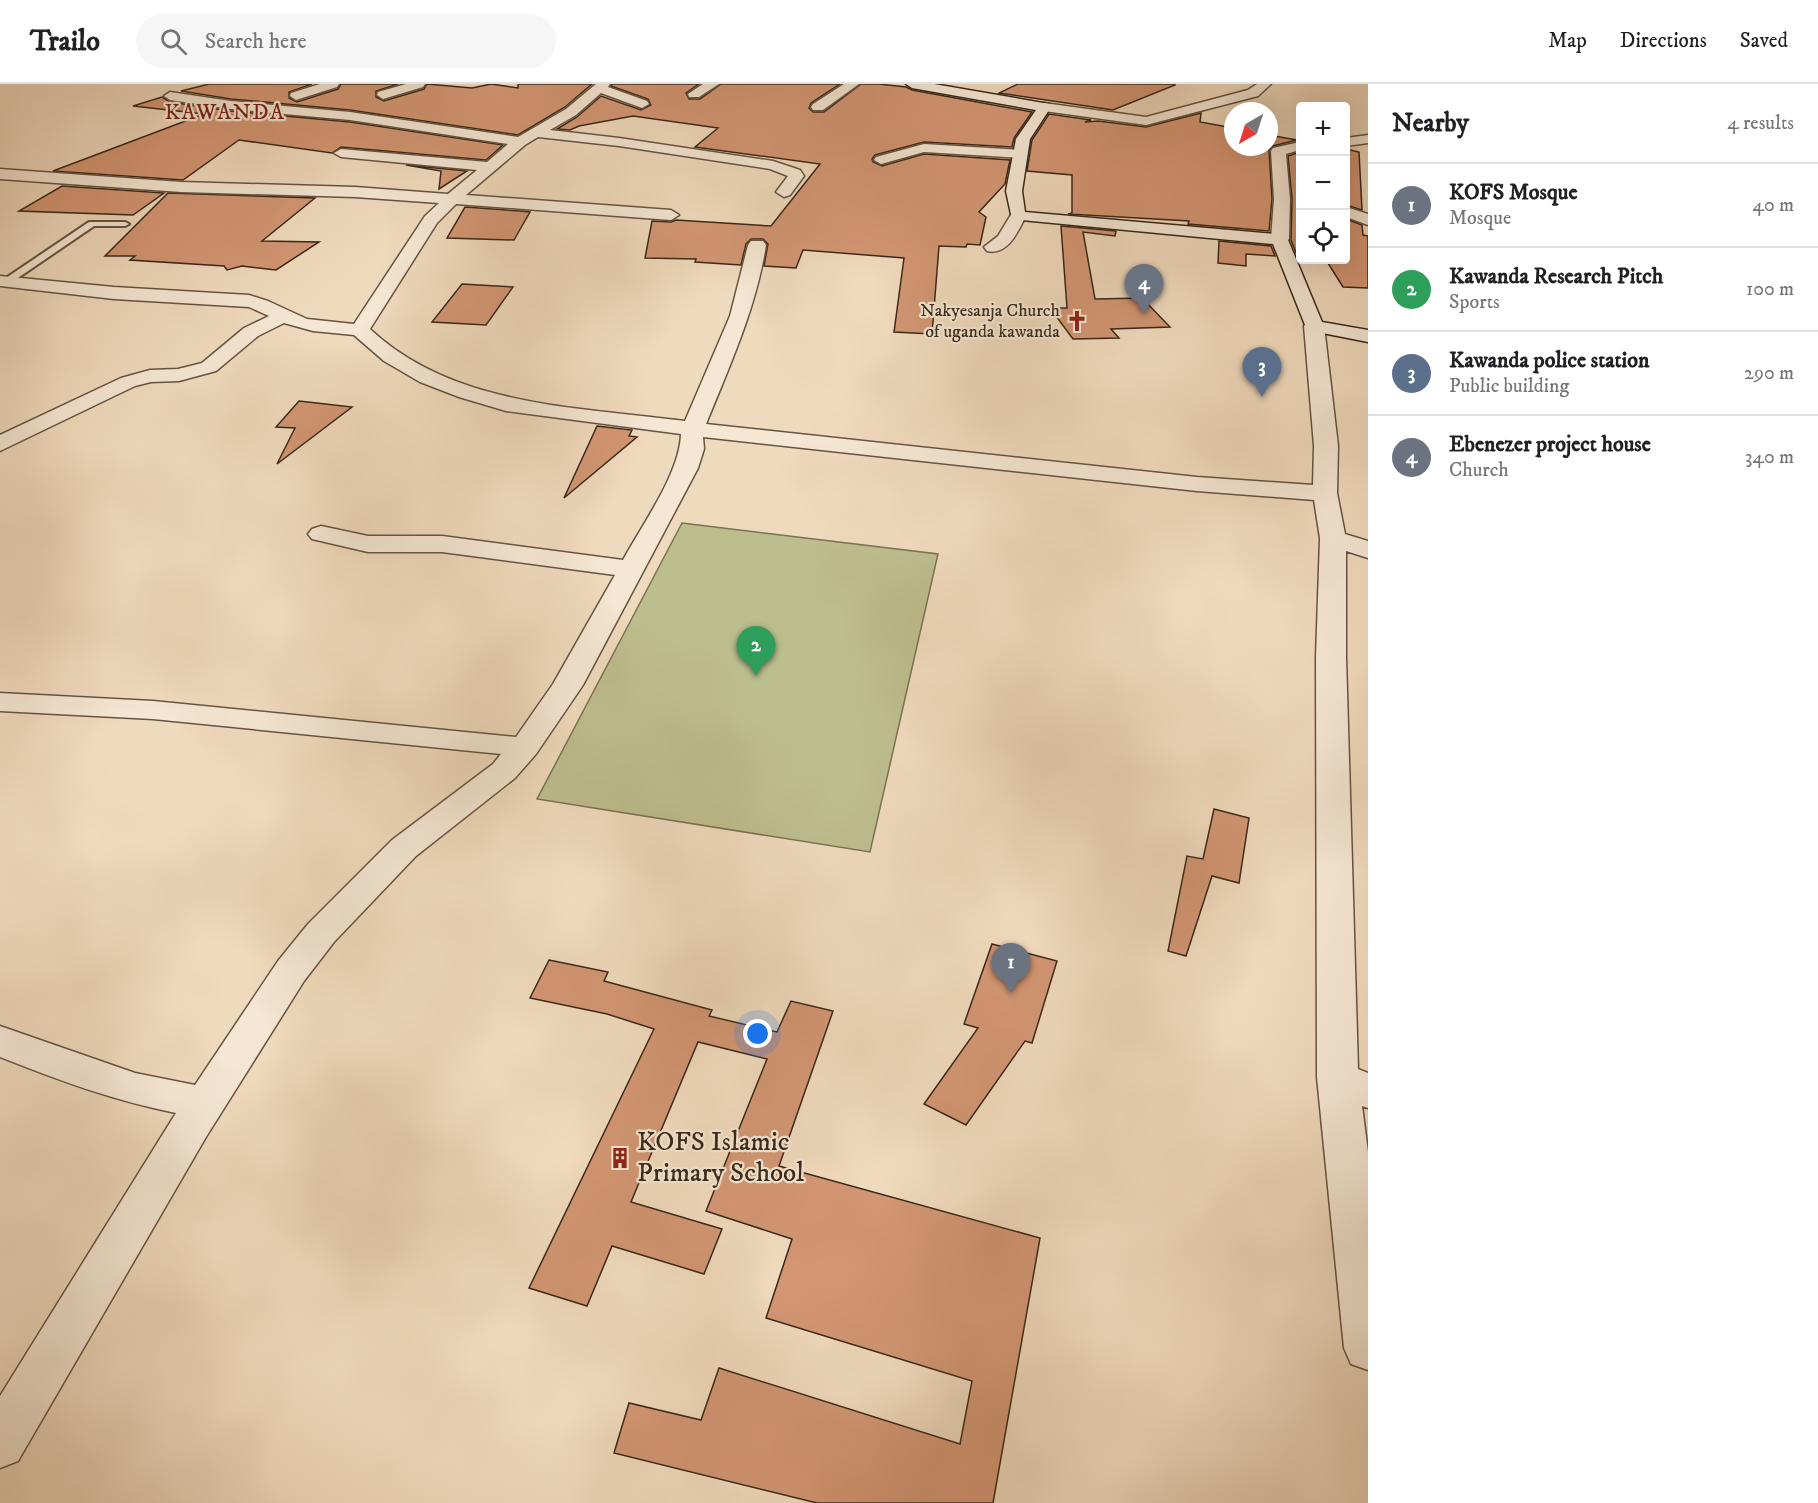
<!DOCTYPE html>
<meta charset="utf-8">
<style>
:root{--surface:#fff;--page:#f6f6f6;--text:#202124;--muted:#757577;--line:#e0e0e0;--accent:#8f2418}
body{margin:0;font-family:"IM FELL DW Pica",serif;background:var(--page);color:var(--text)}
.controls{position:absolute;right:18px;top:18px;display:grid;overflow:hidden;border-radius:6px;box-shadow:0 6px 24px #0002}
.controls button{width:54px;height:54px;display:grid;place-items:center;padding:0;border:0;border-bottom:2px solid var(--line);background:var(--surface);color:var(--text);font:30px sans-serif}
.compass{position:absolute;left:1224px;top:18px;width:54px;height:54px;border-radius:50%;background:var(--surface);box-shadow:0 6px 24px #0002;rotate:219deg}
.you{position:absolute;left:758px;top:950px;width:21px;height:21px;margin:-15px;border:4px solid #fff;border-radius:50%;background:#1a73e8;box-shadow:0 0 0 9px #1a73e833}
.badge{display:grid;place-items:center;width:39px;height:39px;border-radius:50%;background:var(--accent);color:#fff;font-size:20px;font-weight:700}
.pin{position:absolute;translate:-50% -50px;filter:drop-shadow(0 2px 3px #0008)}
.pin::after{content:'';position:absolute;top:32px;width:21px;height:18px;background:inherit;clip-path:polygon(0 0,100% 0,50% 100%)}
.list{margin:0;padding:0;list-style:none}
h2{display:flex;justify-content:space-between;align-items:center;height:78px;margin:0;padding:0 24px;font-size:26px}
h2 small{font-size:20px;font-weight:400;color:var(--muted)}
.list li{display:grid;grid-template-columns:39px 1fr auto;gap:18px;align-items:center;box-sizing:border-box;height:84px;padding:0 24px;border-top:2px solid var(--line)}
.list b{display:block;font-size:22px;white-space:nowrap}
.list p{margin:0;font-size:20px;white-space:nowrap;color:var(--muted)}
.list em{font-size:20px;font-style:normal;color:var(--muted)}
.icon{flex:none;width:33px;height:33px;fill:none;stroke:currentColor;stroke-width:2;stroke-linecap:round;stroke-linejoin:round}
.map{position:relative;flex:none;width:1368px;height:1419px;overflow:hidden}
header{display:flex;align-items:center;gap:36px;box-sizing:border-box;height:84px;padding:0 30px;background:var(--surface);border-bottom:2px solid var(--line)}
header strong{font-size:28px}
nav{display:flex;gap:33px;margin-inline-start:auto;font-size:21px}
.search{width:420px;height:54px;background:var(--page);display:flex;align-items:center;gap:15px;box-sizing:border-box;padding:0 21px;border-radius:33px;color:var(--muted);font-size:22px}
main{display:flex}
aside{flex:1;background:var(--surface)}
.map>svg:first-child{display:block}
.green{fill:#bdbe8e;stroke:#7a7353;stroke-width:1.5}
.building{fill:#d39673;stroke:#382818;stroke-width:1.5}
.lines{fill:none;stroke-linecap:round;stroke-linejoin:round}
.lane-casing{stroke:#665441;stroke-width:4}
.street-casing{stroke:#665441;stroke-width:3}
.secondary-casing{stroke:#382818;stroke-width:3}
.lane{fill:#f5e7d4;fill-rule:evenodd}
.street{fill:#f5e7d4;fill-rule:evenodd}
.secondary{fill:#f5e7d4;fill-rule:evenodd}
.labels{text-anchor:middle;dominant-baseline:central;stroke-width:4.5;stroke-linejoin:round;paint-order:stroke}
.far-poi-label{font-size:18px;fill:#382818;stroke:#f5e7d4;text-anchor:end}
.far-quarter-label{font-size:22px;letter-spacing:1.5px;fill:#7a1f14;stroke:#f5e7d4}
.near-poi-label{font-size:27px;fill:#382818;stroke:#f5e7d4;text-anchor:start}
</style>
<header>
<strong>Trailo</strong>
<div class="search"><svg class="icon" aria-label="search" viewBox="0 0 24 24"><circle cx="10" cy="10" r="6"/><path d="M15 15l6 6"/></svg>Search here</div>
<nav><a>Map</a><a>Directions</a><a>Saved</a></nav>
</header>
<main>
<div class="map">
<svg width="1368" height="1419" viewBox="0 0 1368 1419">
<rect width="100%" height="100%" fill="#f0dabd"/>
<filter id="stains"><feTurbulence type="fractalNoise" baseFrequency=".00333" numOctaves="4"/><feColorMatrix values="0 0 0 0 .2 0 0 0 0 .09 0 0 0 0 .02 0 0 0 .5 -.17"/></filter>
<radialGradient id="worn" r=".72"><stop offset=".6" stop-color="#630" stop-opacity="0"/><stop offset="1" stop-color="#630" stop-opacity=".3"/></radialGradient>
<path class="green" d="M 682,439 L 938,470 L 870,768 L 537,715 Z"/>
<g class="building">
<path d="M 209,0 L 312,0 L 289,8 L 289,14 L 297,18 L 338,5 L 341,0 L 398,0 L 376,7 L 376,13 L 384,17 L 424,5 L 427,0 L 472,4 L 491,0 L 518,4 L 518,0 L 592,0 L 565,23 L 518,51 L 350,26 L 231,15 L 181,7 Z"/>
<path d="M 612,0 L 699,0 L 686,9 L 689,15 L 700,15 L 721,0 L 840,0 L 811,19 L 809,24 L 813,28 L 824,28 L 861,0 L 879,0 L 906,3 L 912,6 L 1032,28 L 1014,54 L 1012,63 L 924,58 L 875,71 L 872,75 L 873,78 L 882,82 L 924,70 L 1010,76 L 1005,100 L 979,128 L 986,133 L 980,161 L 967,160 L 966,163 L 939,162 L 932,250 L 894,248 L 904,174 L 803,166 L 796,184 L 764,182 L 768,160 L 763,155 L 751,155 L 746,160 L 741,181 L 695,178 L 696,175 L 645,174 L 652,137 L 671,138 L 676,136 L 771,142 L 820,80 L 695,63 L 718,44 L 633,32 L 579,42 L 570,46 L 557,45 L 577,33 L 601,12 L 641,26 L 651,21 L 648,15 L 611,2 Z"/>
<path d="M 1018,0 L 1175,0 L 1175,1 L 1113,26 L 999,9 Z"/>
<path d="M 162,13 L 170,18 L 231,27 L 350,38 L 503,61 L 486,76 L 341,63 L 332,69 L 239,56 L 183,96 L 53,87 L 204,30 L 133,22 Z"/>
<path d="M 1201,29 L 1200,38 L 1233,44 L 1233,63 L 1269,63 L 1269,51 L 1297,56 L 1273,62 L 1269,66 L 1272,115 L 1269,147 L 1188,140 L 1189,137 L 1068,130 L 1072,129 L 1072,91 L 1027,87 L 1032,56 L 1049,30 L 1091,36 L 1085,38 L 1098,37 L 1146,43 Z"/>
<path d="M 1346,65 L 1359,68 L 1362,126 L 1346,121 Z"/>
<path d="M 1300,68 L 1300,174 L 1298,174 L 1291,156 L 1292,115 L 1288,72 Z"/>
<path d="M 406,81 L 467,87 L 439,105 L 441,87 Z"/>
<path d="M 62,102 L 164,109 L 133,131 L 19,127 Z"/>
<path d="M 168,109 L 315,114 L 262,157 L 319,158 L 276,186 L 242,182 L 227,186 L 224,182 L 130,176 L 135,172 L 105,172 Z"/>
<path d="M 465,123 L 520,127 L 530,128 L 514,156 L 447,154 Z"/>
<path d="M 1346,135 L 1362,141 L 1363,151 L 1368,152 L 1368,204 L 1343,203 L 1326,176 L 1346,176 Z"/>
<path d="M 1061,142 L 1116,147 L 1115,152 L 1083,148 L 1095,215 L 1142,214 L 1170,243 L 1111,245 L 1119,254 L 1073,255 L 1050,224 L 1067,224 Z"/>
<path d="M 1219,157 L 1271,162 L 1275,172 L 1246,170 L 1246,182 L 1218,179 Z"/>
<path d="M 462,200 L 513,203 L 486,241 L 432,238 Z"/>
<path d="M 299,317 L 352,323 L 277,380 L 295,344 L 276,343 Z"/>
<path d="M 597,342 L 632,346 L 629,352 L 637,353 L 564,414 Z"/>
<path d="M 1214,725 L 1249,734 L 1239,799 L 1212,792 L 1186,872 L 1168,867 L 1187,772 L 1203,775 Z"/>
<path d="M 992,860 L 1057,877 L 1032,959 L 1025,957 L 966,1041 L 924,1020 L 978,944 L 964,940 Z"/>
<path d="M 549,876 L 608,888 L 604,897 L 712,926 L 709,932 L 777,948 L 791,917 L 833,927 L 779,1082 L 1040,1154 L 993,1419 L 817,1419 L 614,1369 L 629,1319 L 701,1336 L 719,1284 L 960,1360 L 972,1297 L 766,1234 L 792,1155 L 706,1127 L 767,975 L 698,958 L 631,1118 L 722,1145 L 704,1190 L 612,1162 L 587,1222 L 529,1204 L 654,945 L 607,930 L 530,914 Z"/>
</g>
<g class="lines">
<defs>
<path id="lane" d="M 89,138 L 125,138 L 129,140 L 125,142 L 94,142 L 9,200 L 3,200 L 3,196 Z"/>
<g id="street">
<path d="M 320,0 L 339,0 L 337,3 L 296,16 L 290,12 L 291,9 Z"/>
<path d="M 406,0 L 425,0 L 423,3 L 383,15 L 377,11 L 378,8 Z"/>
<path d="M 596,0 L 610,0 L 608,3 L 647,17 L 649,20 L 642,24 L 601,9 L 576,31 L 550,46 L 619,54 L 773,77 L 800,86 L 804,92 L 790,111 L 784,113 L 776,108 L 788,92 L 770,85 L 619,62 L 538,53 L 525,61 L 466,111 L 671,126 L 679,131 L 671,136 L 456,120 L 437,139 L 370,245 C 453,323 578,323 685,337 L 730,232 L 748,161 L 751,157 L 763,157 L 766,161 C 756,224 730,281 706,340 L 1197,393 L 1313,401 L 1314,362 L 1304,242 L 1307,238 L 1321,238 L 1324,242 L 1338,362 L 1337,409 L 1345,450 L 1368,457 L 1368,474 L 1346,467 L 1346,573 L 1358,985 L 1368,989 L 1368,1024 L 1362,1022 L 1368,1068 L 1368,1286 L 1351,1280 L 1344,1264 L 1317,993 L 1316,573 L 1320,454 L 1314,416 L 1197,407 L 703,353 L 704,365 L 698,384 L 583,601 L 536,670 L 515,694 L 416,772 L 334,858 L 304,897 L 206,1053 L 18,1377 L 0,1384 L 0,1312 L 176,1029 C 115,1017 58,996 0,973 L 0,942 L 135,989 L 195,1001 L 278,877 L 308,840 L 392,756 L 493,680 L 501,670 L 153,635 L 0,627 L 0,609 L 153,617 L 516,653 L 553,600 L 615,491 L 442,468 L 368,468 L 312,455 L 308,450 L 312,445 L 321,442 L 368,452 L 442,452 L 623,476 C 642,441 680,389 681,350 L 506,327 L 459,313 L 420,298 L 384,277 L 354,251 L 313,247 L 284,239 L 258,252 L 216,287 L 179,297 L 151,298 L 135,302 L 0,367 L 0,351 L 121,294 L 150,286 L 178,285 L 202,279 L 244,244 L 269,232 L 249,223 L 114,215 L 0,202 L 0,192 L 114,203 L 249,211 L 268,217 L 307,235 L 354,240 L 425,132 L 439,119 L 355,113 L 181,108 L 0,95 L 0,85 L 181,98 L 355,103 L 448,110 L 477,86 L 341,73 L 334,69 L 341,65 L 487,78 L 508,60 L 350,36 L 231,25 L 170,16 L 164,12 L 170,8 L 231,17 L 350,28 L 518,53 L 566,25 Z"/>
<path d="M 703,0 L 719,0 L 699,13 L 689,13 L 688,10 Z"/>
<path d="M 844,0 L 859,0 L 823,26 L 813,26 L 811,23 L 813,20 Z"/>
<path d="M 1257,0 L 1271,0 L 1258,12 L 1146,41 L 1044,27 L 1037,23 L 1044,19 L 1146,33 L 1248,6 Z"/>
<path d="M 1368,51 L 1368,59 L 1346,62 L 1346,54 Z"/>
<path d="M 1300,58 L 1300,66 L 1286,70 L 1290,115 L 1289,155 L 1286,159 L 1274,159 L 1271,155 L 1274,115 L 1271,67 L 1273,64 Z"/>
<path d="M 924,60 L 1021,66 L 1028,70 L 1021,74 L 924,68 L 881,80 L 874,76 L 876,73 Z"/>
<path d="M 1346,123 L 1368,130 L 1368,141 L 1346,133 Z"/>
<path d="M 1018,127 L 1026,132 C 1018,147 1008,172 987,167 L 984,163 L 998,152 L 1012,129 Z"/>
</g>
<path id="secondary" d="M 906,0 L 934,0 L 1049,20 L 1051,23 L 1030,55 L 1022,107 L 1025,128 L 1286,151 L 1322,238 L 1368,246 L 1368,258 L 1307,246 L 1273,160 L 1012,135 L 1006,107 L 1016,55 L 1036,26 L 912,4 Z"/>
</defs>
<use href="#lane" class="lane-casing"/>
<use href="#street" class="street-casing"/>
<use href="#secondary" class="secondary-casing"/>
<use href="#lane" class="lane"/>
<use href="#street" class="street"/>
<use href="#secondary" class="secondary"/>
</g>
<defs>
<symbol id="church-bare" viewBox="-9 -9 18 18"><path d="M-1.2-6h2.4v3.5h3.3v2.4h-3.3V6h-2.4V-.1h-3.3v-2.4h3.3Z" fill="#8f2418" stroke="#f5e7d4" stroke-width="2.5" paint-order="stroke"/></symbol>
<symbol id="building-bare" viewBox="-9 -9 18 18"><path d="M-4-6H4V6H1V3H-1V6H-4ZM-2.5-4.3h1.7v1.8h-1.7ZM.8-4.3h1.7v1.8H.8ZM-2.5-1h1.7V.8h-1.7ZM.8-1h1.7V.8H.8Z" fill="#8f2418" stroke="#f5e7d4" stroke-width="2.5" paint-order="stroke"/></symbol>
</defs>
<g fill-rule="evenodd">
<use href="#church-bare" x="1062" y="222" width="30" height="30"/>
<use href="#building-bare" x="605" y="1059" width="30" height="30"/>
</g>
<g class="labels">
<g class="far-poi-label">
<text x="1060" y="227">Nakyesanja Church<tspan x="1060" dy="21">of uganda kawanda</tspan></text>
</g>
<g class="far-quarter-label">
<text x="225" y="28">KAWANDA</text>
</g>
<g class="near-poi-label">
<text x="637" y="1058">KOFS Islamic<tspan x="637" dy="31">Primary School</tspan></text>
</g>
</g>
<rect width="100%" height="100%" filter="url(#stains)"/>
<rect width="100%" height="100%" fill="url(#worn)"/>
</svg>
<div class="controls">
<button>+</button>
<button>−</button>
<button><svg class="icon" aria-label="locate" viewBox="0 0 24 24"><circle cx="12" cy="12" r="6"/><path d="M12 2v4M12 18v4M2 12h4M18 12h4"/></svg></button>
</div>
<svg class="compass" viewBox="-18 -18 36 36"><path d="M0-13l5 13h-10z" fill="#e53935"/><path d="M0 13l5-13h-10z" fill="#757577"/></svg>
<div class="you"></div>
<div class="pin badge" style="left:1011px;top:909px;background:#6b7280">1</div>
<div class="pin badge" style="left:756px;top:592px;background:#2e9e5b">2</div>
<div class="pin badge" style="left:1262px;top:313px;background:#5c6f8a">3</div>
<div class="pin badge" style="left:1144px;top:230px;background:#6b7280">4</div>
</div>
<aside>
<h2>Nearby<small>4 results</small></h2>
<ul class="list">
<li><span class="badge" style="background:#6b7280">1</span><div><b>KOFS Mosque</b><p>Mosque</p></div><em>40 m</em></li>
<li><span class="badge" style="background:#2e9e5b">2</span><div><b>Kawanda Research Pitch</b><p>Sports</p></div><em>100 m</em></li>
<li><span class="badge" style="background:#5c6f8a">3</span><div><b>Kawanda police station</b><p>Public building</p></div><em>290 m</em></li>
<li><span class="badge" style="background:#6b7280">4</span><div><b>Ebenezer project house</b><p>Church</p></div><em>340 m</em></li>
</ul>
</aside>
</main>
